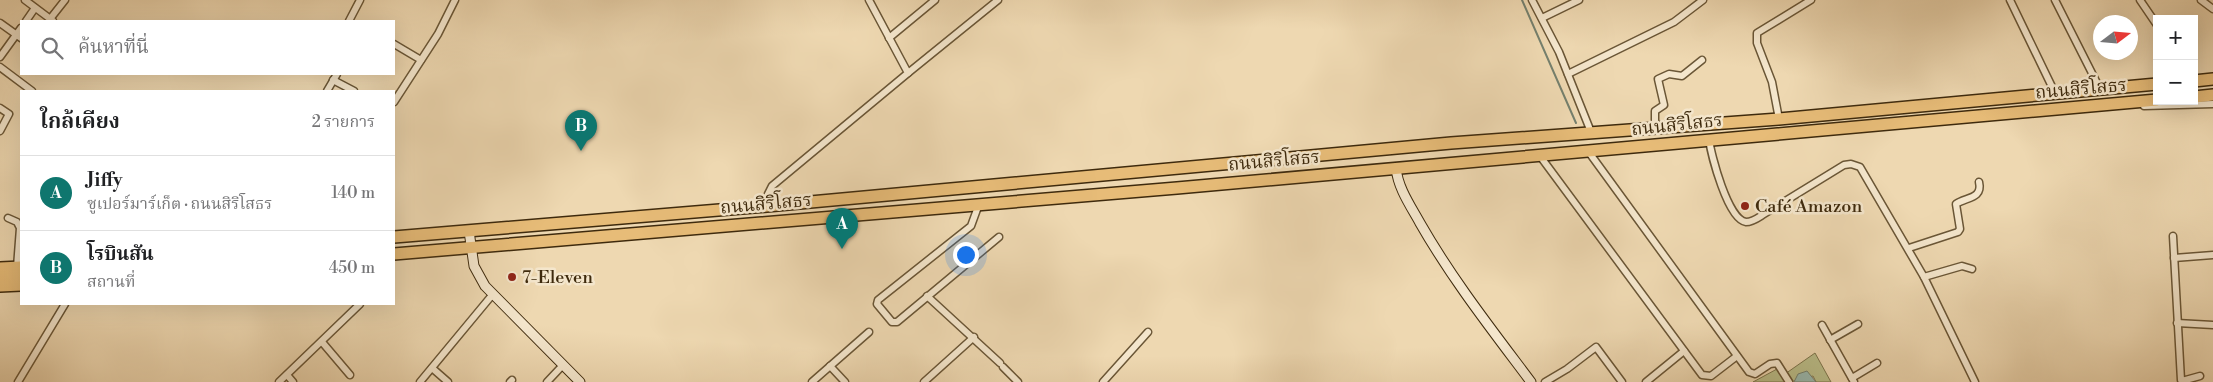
<!DOCTYPE html>
<html lang="th">
<meta charset="utf-8">
<style>
:root{--surface:#fff;--page:#f6f6f6;--text:#202124;--muted:#757577;--line:#e0e0e0;--accent:#0f766e}
body{margin:0;font-family:"Libre Bodoni","Noto Serif Thai",serif;background:var(--page);color:var(--text)}
.controls{position:absolute;right:15px;top:15px;display:grid;overflow:hidden;border-radius:0px;box-shadow:0 5px 20px #0002}
.controls button{width:45px;height:45px;display:grid;place-items:center;padding:0;border:0;border-bottom:1px solid var(--line);background:var(--surface);color:var(--text);font:25px sans-serif}
.compass{position:absolute;left:2093px;top:15px;width:45px;height:45px;border-radius:50%;background:var(--surface);box-shadow:0 5px 20px #0002;rotate:74deg}
.you{position:absolute;left:965px;top:254px;width:18px;height:18px;margin:-12px;border:4px solid #fff;border-radius:50%;background:#1a73e8;box-shadow:0 0 0 8px #1a73e833}
.badge{display:grid;place-items:center;width:32px;height:32px;border-radius:50%;background:var(--accent);color:#fff;font-size:16px;font-weight:700}
.pin{position:absolute;translate:-50% -41px;filter:drop-shadow(0 1px 2px #0008)}
.pin::after{content:'';position:absolute;top:26px;width:18px;height:15px;background:inherit;clip-path:polygon(0 0,100% 0,50% 100%)}
.list{margin:0;padding:0;list-style:none}
h2{display:flex;justify-content:space-between;align-items:center;height:65px;margin:0;padding:0 20px;font-size:21px}
h2 small{font-size:16px;font-weight:400;color:var(--muted)}
.list li{display:grid;grid-template-columns:32px 1fr auto;gap:15px;align-items:center;box-sizing:border-box;height:75px;padding:0 20px;border-top:1px solid var(--line)}
.list b{display:block;font-size:19px;white-space:nowrap}
.list p{margin:0;font-size:16px;white-space:nowrap;color:var(--muted)}
.list em{font-size:16px;font-style:normal;color:var(--muted)}
.icon{flex:none;width:28px;height:28px;fill:none;stroke:currentColor;stroke-width:2;stroke-linecap:round;stroke-linejoin:round}
.map{position:relative;flex:none;width:2213px;height:382px;overflow:hidden}
.search{position:absolute;background:var(--surface);box-shadow:0 5px 20px #0002;left:20px;top:20px;width:375px;height:55px;display:flex;align-items:center;gap:12px;box-sizing:border-box;padding:0 18px;border-radius:0px;color:var(--muted);font-size:19px}
.panel{position:absolute;background:var(--surface);box-shadow:0 5px 20px #0002;left:20px;top:90px;width:375px;height:215px;border-radius:0px}
.map>svg:first-child{display:block}
.green{fill:#babe8a;stroke:#7c744c}
.water{fill:#99b9af;stroke:#75806e}
.lines{fill:none;stroke-linecap:round;stroke-linejoin:round}
.stream{stroke:#75806e;stroke-width:2}
.street-casing{stroke:#6a5636;stroke-width:9}
.secondary-casing{stroke:#3e2a0d;stroke-width:11}
.highway-casing{stroke:#3e2a0d;stroke-width:14}
.street{stroke:#f4e6cc;stroke-width:6}
.secondary{stroke:#f4e6cc;stroke-width:9}
.highway{stroke:#e7bc78;stroke-width:11}
.poi-dot{fill:#8f2418;stroke:#f4e6cc;stroke-width:2}
.labels{text-anchor:middle;dominant-baseline:central;stroke-width:5;stroke-linejoin:round;paint-order:stroke}
.street-label{font-size:18px;fill:#3e2a0d;stroke:#f4e6cc}
.poi-label{font-size:18px;fill:#3e2a0d;stroke:#f4e6cc;text-anchor:start}
</style>
<div class="map">
<svg width="2213" height="382" viewBox="0 0 2213 382">
<rect width="100%" height="100%" fill="#eed8b1"/>
<filter id="stains"><feTurbulence type="fractalNoise" baseFrequency=".004" numOctaves="4"/><feColorMatrix values="0 0 0 0 .2 0 0 0 0 .09 0 0 0 0 .02 0 0 0 .5 -.17"/></filter>
<radialGradient id="worn" r=".72"><stop offset=".6" stop-color="#630" stop-opacity="0"/><stop offset="1" stop-color="#630" stop-opacity=".3"/></radialGradient>
<g class="green">
<path d="M 1815,353 L 1831,382 L 1816,382 L 1813,376 L 1790,382 L 1785,374 Z"/>
<path d="M 1777,369 L 1788,382 L 1753,382 Z"/>
</g>
<path class="water" d="M 1807,371 L 1816,382 L 1794,382 L 1798,374 Z"/>
<g class="lines">
<path class="stream" d="M 1522,0 L 1576,123"/>
<defs>
<g id="street">
<path d="M 25,0 L 53,21"/>
<path d="M 1532,0 L 1559,52 L 1591,132"/>
<path d="M 2010,0 L 2055,93"/>
<path d="M 2055,0 L 2100,89"/>
<path d="M 2140,0 L 2157,25"/>
<path d="M 2201,0 L 2213,9"/>
<path d="M 1542,18 L 1579,0"/>
<path d="M 50,19 L 65,0"/>
<path d="M 26,21 L 35,8"/>
<path d="M 349,21 L 360,0"/>
<path d="M 0,23 L 21,38"/>
<path d="M 889,38 L 935,0"/>
<path d="M 394,44 L 421,60"/>
<path d="M 0,57 L 21,28"/>
<path d="M 0,67 L 32,91"/>
<path d="M 908,73 L 998,0"/>
<path d="M 1568,74 L 1674,22 L 1703,0"/>
<path d="M 333,80 L 354,91"/>
<path d="M 327,91 L 337,74"/>
<path d="M 394,102 L 438,34 L 455,0"/>
<path d="M 2144,106 L 2213,104"/>
<path d="M 0,108 L 9,114 L 0,131"/>
<path d="M 1779,119 L 1772,82 L 1757,43 L 1757,33 L 1811,0"/>
<path d="M 1655,127 L 1655,111 L 1664,105 L 1658,79 L 1669,74 L 1682,76 L 1702,60"/>
<path d="M 1709,139 C 1711,155 1728,220 1746,222 C 1753,222 1759,217 1764,214 L 1844,165 L 1851,164 L 1860,167 L 1924,277 L 1975,382"/>
<path d="M 1588,151 L 1749,372 L 1755,374 L 1770,364 L 1777,363 L 1789,382"/>
<path d="M 1540,156 L 1702,375 L 1711,376 L 1737,356"/>
<path d="M 979,204 L 971,226 L 878,300 L 877,304 L 892,322 L 897,322 L 999,237"/>
<path d="M 767,206 L 768,194 L 772,186 L 908,73 L 869,0"/>
<path d="M 8,218 L 17,222 L 20,228 L 17,267"/>
<path d="M 2173,236 L 2181,380 L 2182,381 L 2200,376"/>
<path d="M 1909,248 L 1958,232 L 1960,229 L 1956,204 C 1966,197 1983,199 1979,182"/>
<path d="M 2174,258 L 2213,255"/>
<path d="M 1924,277 L 1962,266 L 1972,269"/>
<path d="M 927,296 L 1000,363"/>
<path d="M 2177,323 L 2213,325"/>
<path d="M 1822,325 L 1854,382"/>
<path d="M 1830,340 L 1858,324"/>
<path d="M 322,342 L 350,375"/>
<path d="M 830,366 L 845,382"/>
<path d="M 1003,367 L 1018,382"/>
<path d="M 432,368 L 448,382"/>
<path d="M 287,375 L 293,382"/>
<path d="M 1852,378 L 1877,363"/>
<path d="M 18,382 L 65,304"/>
<path d="M 279,382 L 360,304"/>
<path d="M 420,382 L 493,294"/>
<path d="M 510,382 L 512,380"/>
<path d="M 547,382 L 563,365"/>
<path d="M 812,382 L 869,332"/>
<path d="M 924,382 L 974,337"/>
<path d="M 1103,382 L 1148,332"/>
<path d="M 1545,382 L 1567,369 L 1596,347 L 1622,382"/>
<path d="M 1646,382 L 1684,351"/>
</g>
<g id="secondary">
<path d="M 1396,168 C 1398,188 1410,205 1420,223 C 1452,279 1492,330 1531,382"/>
<path d="M 469,231 L 474,266 L 485,286 L 580,382"/>
</g>
<g id="highway">
<path d="M 2194,81 L 2213,79"/>
<path d="M 2194,97 L 2213,95"/>
<path d="M 394,237 L 767,206 L 1451,143 L 1779,119 L 2157,84"/>
<path d="M 394,254 L 1177,188 L 2157,100"/>
<path d="M 0,268 L 21,267"/>
<path d="M 0,277 L 21,276"/>
<path d="M 0,286 L 21,285"/>
</g>
</defs>
<use href="#street" class="street-casing"/>
<use href="#secondary" class="secondary-casing"/>
<use href="#highway" class="highway-casing"/>
<use href="#street" class="street"/>
<use href="#secondary" class="secondary"/>
<use href="#highway" class="highway"/>
</g>
<g class="poi-dot">
<circle cx="1745" cy="206" r="5"/>
<circle cx="512" cy="277" r="5"/>
</g>
<g class="labels">
<g class="street-label">
<text transform="translate(2081 89) rotate(-5)">ถนนสิริโสธร</text>
<text transform="translate(1677 125) rotate(-6)">ถนนสิริโสธร</text>
<text transform="translate(1274 161) rotate(-5)">ถนนสิริโสธร</text>
<text transform="translate(766 204) rotate(-5)">ถนนสิริโสธร</text>
</g>
<g class="poi-label">
<text x="1755" y="206">Café Amazon</text>
<text x="522" y="277">7-Eleven</text>
</g>
</g>
<rect width="100%" height="100%" filter="url(#stains)"/>
<rect width="100%" height="100%" fill="url(#worn)"/>
</svg>
<div class="controls">
<button>+</button>
<button>−</button>
</div>
<svg class="compass" viewBox="-18 -18 36 36"><path d="M0-13l5 13h-10z" fill="#e53935"/><path d="M0 13l5-13h-10z" fill="#757577"/></svg>
<div class="you"></div>
<div class="pin badge" style="left:842px;top:249px">A</div>
<div class="pin badge" style="left:581px;top:151px">B</div>
<div class="search"><svg class="icon" aria-label="search" viewBox="0 0 24 24"><circle cx="10" cy="10" r="6"/><path d="M15 15l6 6"/></svg>ค้นหาที่นี่</div>
<section class="panel">
<h2>ใกล้เคียง<small>2 รายการ</small></h2>
<ul class="list">
<li><span class="badge">A</span><div><b>Jiffy</b><p>ซูเปอร์มาร์เก็ต · ถนนสิริโสธร</p></div><em>140 m</em></li>
<li><span class="badge">B</span><div><b>โรบินสัน</b><p>สถานที่</p></div><em>450 m</em></li>
</ul>
</section>
</div>
